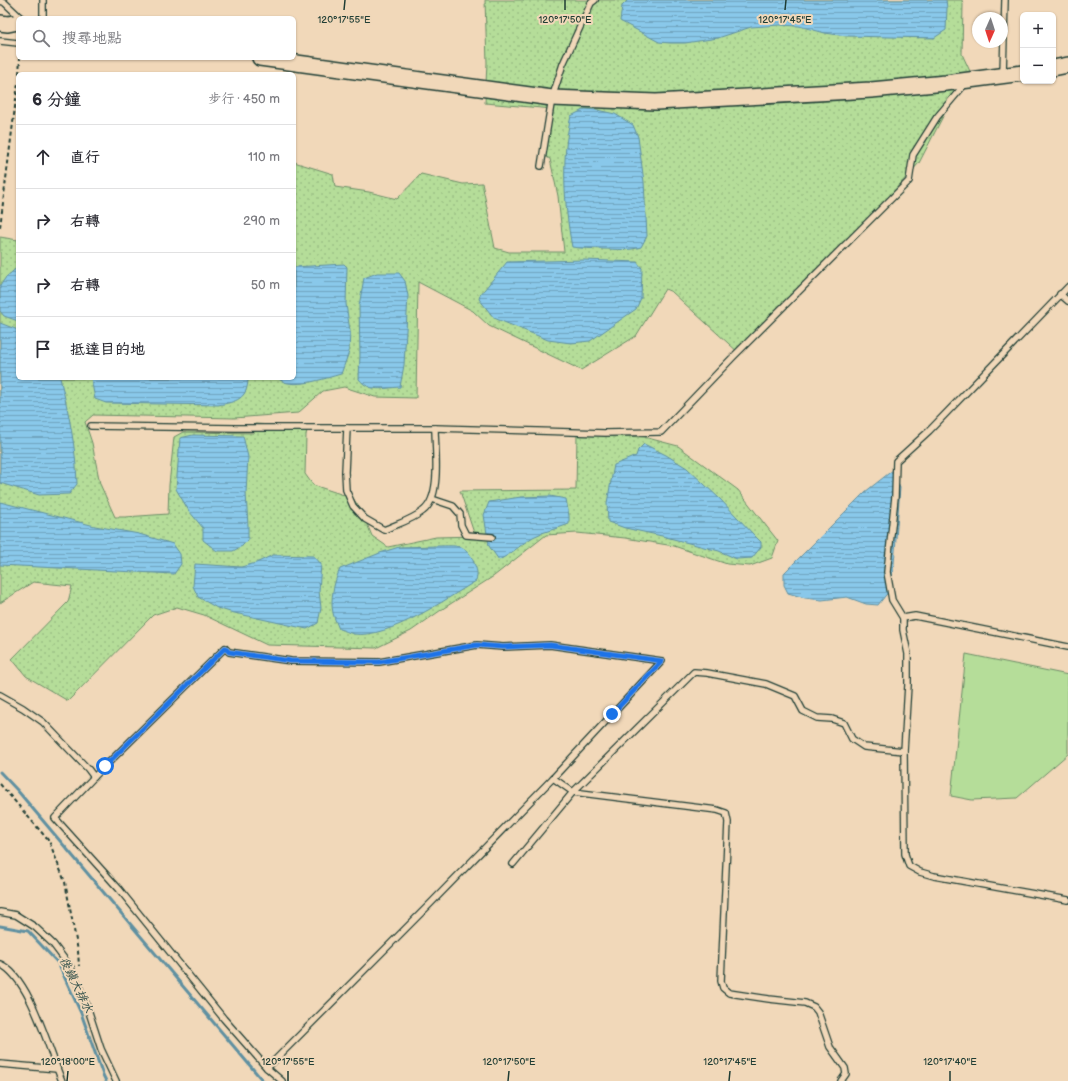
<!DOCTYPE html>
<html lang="zh-TW">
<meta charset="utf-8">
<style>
:root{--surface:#fff;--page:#f7f7f7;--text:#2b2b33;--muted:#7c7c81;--line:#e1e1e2}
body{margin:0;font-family:"Balsamiq Sans","LXGW WenKai TC",sans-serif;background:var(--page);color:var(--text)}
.controls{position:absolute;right:12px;top:12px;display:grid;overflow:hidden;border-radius:6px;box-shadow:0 1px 3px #0004}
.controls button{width:36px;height:36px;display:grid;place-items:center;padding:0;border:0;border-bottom:1px solid var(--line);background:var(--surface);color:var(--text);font:20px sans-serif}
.compass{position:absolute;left:972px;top:12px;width:36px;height:36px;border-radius:50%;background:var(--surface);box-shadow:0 1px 3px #0004;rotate:183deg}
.stop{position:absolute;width:12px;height:12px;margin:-9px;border:3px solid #1a73e8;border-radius:50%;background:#fff}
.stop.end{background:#1a73e8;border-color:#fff;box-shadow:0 1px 4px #0008}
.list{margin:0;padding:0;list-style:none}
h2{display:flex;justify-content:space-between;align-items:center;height:52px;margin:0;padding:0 16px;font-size:17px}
h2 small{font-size:13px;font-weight:400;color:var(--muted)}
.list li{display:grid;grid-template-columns:26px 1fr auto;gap:12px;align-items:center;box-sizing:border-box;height:64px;padding:0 16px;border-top:1px solid var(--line)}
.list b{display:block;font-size:15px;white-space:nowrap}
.list em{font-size:13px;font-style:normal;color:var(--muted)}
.icon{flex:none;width:22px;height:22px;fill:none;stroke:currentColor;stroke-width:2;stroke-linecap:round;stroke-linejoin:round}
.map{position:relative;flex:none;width:1068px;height:1081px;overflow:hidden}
.search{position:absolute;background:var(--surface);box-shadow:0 1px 3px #0004;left:16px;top:16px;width:280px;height:44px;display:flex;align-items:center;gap:10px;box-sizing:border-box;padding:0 14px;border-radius:6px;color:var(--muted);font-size:15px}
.panel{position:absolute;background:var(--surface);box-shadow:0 1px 3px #0004;left:16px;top:72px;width:280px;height:308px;border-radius:6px}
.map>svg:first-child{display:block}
.grass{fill:url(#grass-dots);stroke:#6a8d66}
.pitch{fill:#b5dd99;stroke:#6a8d66}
.water{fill:url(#water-rules);stroke:#5f90a1}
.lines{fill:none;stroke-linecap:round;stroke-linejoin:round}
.stream{stroke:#5f90a1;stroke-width:3}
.lane-casing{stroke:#1f3d34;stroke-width:8}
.secondary-casing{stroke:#1f3d34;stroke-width:18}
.path{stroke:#1f3d34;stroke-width:2;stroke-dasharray:4 3;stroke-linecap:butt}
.lane{stroke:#f1d8b9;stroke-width:5.5}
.secondary{stroke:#f1d8b9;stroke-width:15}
.route{stroke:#1a73e8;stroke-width:5}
.ticks{fill:none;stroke:#1f3d34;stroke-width:1.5}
.labels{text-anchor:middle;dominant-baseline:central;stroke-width:4;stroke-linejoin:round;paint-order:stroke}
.water-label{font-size:12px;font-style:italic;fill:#2a4b46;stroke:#f1d8b9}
.ticks-label{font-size:10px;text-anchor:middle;fill:#1f3d34;stroke:#f1d8b9;stroke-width:4;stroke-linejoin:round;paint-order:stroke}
</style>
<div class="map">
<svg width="1068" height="1081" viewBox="0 0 1068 1081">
<defs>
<pattern id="grass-dots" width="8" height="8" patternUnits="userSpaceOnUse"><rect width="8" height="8" fill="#b5dd99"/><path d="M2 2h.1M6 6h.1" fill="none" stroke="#9bbf84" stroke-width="1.8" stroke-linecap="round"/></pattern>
<pattern id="water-rules" width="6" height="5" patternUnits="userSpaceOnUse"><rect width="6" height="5" fill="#89c8ea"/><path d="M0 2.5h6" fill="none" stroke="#6fa4be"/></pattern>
</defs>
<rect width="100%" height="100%" fill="#f1d8b9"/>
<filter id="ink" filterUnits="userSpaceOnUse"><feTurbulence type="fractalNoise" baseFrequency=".025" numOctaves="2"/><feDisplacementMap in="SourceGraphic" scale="8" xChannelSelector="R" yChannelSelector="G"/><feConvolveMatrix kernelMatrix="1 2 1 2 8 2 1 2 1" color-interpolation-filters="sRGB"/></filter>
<g filter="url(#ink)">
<path class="grass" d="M 485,0 L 962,0 L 963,4 L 962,54 L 975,82 L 955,93 L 919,163 L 848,242 L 740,354 L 672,292 L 665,289 L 636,336 L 581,370 L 489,326 L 473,311 L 418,282 L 416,398 L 375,397 L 344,387 L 323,391 L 298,413 L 234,418 L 93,415 L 85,422 L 92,443 L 100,484 L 115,517 L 125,517 L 168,514 L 169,485 L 174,437 L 183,432 L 254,433 L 255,424 L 308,427 L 306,435 L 305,474 L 313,485 L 353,498 L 363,514 L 372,536 L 388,547 L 436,537 L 475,536 L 460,491 L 576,490 L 577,434 L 644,437 L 678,446 L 738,490 L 778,541 L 772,558 L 750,566 L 727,564 L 674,546 L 625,538 L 577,533 L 546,535 L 494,576 L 444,608 L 411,631 L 376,648 L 267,645 L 204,615 L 177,607 L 153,615 L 68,701 L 26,676 L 12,659 L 68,602 L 72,586 L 33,582 L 0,603 L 0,237 L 18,240 L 18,378 L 294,378 L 294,162 L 333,174 L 335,187 L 369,192 L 397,199 L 421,174 L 463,184 L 482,183 L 495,248 L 509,252 L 564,252 L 558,196 L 550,159 L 543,155 L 553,109 L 485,103 L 487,63 Z"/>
<path class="pitch" d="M 966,654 L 1068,675 L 1068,754 L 1017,798 L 972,800 L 951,796 Z"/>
<g class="water">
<path d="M 628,0 L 946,0 L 947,8 L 946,30 L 934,38 L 846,36 L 825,33 L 799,26 L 780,25 L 751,27 L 718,38 L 685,43 L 670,43 L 659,42 L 620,21 L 622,6 Z"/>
<path d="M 585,109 L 597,110 L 615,114 L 633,125 L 638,137 L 644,182 L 647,236 L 641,247 C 629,251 616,249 603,249 C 591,248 584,249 572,247 C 564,204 561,158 571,116 Z"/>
<path d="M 584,260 L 637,262 L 642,268 L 641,298 L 636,309 L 590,341 L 571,343 L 548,340 L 494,318 L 479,299 L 480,295 L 507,262 Z"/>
<path d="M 344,264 L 347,267 L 346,304 L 350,331 L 349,352 L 341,374 C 326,378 290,391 278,378 L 294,378 L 294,267 Z"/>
<path d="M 18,267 L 18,321 L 4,316 L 0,311 L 0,286 L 6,277 Z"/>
<path d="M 377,273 L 399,273 L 405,281 L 408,296 L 404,365 L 400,387 C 383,388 370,393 359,379 L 360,355 L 359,306 L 364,278 Z"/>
<path d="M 0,323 L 18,330 L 18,378 L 60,378 C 69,413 76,448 77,484 L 69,494 L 39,495 L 0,483 Z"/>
<path d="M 91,378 L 248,378 C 248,399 236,402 218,405 L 106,403 L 95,399 Z"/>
<path d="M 193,435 L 243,436 L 248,457 L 246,493 L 248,526 L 248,540 L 242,546 L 233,551 L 217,551 L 203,540 L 203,528 L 189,511 L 176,489 L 180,438 Z"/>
<path d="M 644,444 L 666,455 L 687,468 L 720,499 L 754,535 L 761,542 L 761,547 L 752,558 L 737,559 L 719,551 L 662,536 L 625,528 L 608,522 L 607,503 L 614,465 L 636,456 L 638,450 Z"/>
<path d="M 893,470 L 900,488 L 894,564 L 889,591 L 878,605 L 866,604 L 847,597 L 822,600 L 805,598 L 788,593 L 784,585 L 784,573 L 865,492 Z"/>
<path d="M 550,496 L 566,499 L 569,516 L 569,524 C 557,529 544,531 533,537 C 521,544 512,554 499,560 L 489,546 L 484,515 L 489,502 L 521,497 Z"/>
<path d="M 0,502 L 95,526 L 139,534 L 173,544 L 180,554 L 181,564 L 174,574 L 0,565 Z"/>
<path d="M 438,546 C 456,546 467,543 474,563 C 477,570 478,573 476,581 C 446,599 389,639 354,634 C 349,633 344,630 339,629 C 337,624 334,618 333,613 C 330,599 334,582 340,569 L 380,553 L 399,547 Z"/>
<path d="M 273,555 L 314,556 L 321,564 L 319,591 L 321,608 L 318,623 L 307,629 L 230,612 L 217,608 L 198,597 L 193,586 L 195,564 L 241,567 L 256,563 Z"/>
</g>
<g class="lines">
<g class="stream">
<path d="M 0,772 L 17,790 L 263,1081"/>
<path d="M 0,926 L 28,931 L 58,963 L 81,1013 L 103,1075 L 106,1081"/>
</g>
<defs>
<g id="lane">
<path d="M 43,0 L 43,18"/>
<path d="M 0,1 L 4,2 L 21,18"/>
<path d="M 0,41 L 18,43"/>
<path d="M 1003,74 L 1005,0"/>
<path d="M 541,166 L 552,98 L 563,64 L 591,3 L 595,0"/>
<path d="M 1060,294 L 1068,301"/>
<path d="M 91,426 L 236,428 L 435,428 L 605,433 L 661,432 L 733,357 L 909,181 L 913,155 L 937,117 L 965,84"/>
<path d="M 347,428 L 345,472 L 346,490 L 353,506 L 365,519 L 384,530 C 397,524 412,520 423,511 C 442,497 435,450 435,428"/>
<path d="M 432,499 L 453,506 L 460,514 L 461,525 L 466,535 L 492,537"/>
<path d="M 903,618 L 892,600 L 887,572 L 895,497 L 896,461 L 929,431 L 1068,287"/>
<path d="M 1068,647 L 915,616 L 903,618 L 903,630 L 908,654 L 908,685 L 904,751 L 905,854 L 909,866 L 920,872 L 934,876 L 1068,900"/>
<path d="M 0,695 L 23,708 L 43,722 L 88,769 L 94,777"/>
<path d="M 0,912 L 16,915 L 35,927 L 53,944 L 71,968 L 87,1006 L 101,1049 L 116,1081"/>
<path d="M 0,964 C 30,977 49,1051 62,1081"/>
<path d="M 0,1064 L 57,1069"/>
<path d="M 267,1068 L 431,903 L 553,778 L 573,792 L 513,864"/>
<path d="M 282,1081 L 267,1068 L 224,1019 L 119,889 L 55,818 L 94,777 L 225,648 L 229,652 L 291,661 L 379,662 L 477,645 L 503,647 L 550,645 L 662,661 L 553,778"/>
<path d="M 841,1081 L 846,1074 L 845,1068 L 830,1047 L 818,1012 L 814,1007 L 805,1003 L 769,999 L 729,993 L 723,988 L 721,981 L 728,822 L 726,813 L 717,810 L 573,792 L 694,672 L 707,673 L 766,684 L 795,696 L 803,711 L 817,718 L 832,719 L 844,723 L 852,739 L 864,747 L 904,751"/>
</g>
<g id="secondary">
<path d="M 0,23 L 8,24 L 18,22"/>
<path d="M 260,58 L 552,98 L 656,102 L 871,90 L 946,83 L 1023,73"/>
<path d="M 1053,68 L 1068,65"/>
</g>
</defs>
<use href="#lane" class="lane-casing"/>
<use href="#secondary" class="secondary-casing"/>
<g class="path">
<path d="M 19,74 L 20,58"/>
<path d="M 0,227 L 18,83"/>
<path d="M 0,784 L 49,841 L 65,882 L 78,951 L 79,966"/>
</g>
<use href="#lane" class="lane"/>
<use href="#secondary" class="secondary"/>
</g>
</g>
<g class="lines" filter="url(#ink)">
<path class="route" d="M 105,766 L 225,648 L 229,652 L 291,661 L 379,662 L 477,645 L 503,647 L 550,645 L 662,661 L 612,714"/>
</g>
<path class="ticks" d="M 344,10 L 345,0M 565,10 L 565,0M 785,10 L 786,0M 67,1081 L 68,1071M 288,1081 L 288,1071M 508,1081 L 509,1071M 729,1081 L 730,1071M 950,1081 L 950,1071"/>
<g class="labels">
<g class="water-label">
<text transform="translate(76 985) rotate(64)">後鎮大排水</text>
</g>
</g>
<g class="ticks-label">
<text x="344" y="23">120°17'55"E</text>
<text x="565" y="23">120°17'50"E</text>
<text x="785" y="23">120°17'45"E</text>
<text x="68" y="1065">120°18'00"E</text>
<text x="288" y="1065">120°17'55"E</text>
<text x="509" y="1065">120°17'50"E</text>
<text x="730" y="1065">120°17'45"E</text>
<text x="950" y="1065">120°17'40"E</text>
</g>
</svg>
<div class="controls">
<button>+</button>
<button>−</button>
</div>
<svg class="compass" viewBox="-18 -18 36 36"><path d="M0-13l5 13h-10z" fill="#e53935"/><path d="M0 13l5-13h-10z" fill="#7c7c81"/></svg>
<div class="stop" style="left:105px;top:766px"></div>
<div class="stop end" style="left:612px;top:714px"></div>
<div class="search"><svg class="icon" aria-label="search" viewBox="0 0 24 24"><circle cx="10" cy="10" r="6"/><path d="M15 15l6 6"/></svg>搜尋地點</div>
<section class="panel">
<h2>6 分鐘<small>步行 · 450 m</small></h2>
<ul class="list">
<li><svg class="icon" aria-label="ahead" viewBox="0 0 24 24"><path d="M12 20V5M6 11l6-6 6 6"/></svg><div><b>直行</b></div><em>110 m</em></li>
<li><svg class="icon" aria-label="right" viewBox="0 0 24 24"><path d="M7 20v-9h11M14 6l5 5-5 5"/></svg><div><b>右轉</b></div><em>290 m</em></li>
<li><svg class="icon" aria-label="right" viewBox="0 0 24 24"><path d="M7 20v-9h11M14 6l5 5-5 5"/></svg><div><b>右轉</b></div><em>50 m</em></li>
<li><svg class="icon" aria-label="arrive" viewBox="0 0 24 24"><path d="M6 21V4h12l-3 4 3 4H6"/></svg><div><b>抵達目的地</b></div></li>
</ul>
</section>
</div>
